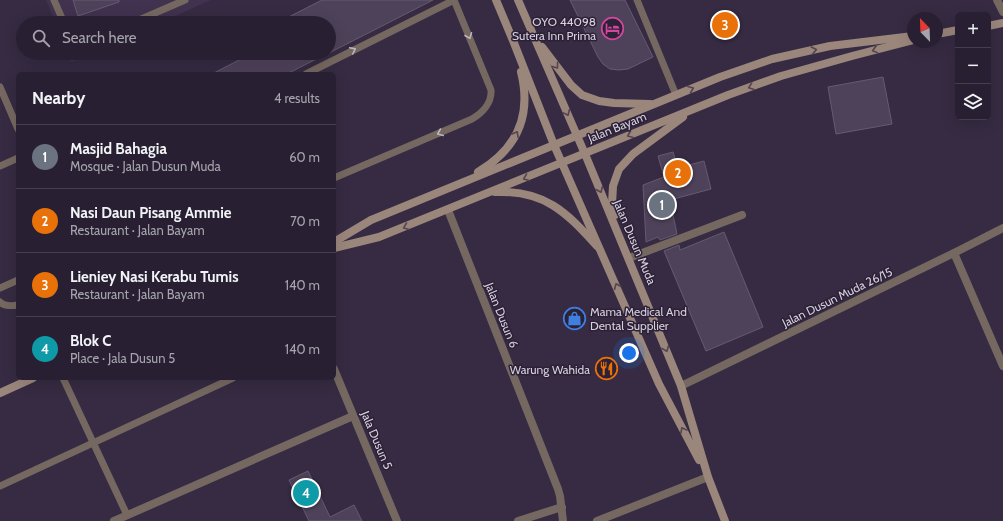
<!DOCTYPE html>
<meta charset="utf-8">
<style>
:root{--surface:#282032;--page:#342d3e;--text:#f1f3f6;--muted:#a5a3ac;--line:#443e4d;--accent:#7fbdfa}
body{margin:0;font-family:Cabin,sans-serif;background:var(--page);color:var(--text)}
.controls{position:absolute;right:12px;top:12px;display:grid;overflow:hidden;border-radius:6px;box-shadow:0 4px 16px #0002}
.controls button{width:36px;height:36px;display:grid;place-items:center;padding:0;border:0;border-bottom:1px solid var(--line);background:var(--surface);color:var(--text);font:20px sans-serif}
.compass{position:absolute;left:907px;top:12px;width:36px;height:36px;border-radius:50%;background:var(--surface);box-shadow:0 4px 16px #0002;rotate:337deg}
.you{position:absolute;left:629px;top:353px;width:14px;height:14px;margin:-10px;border:3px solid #fff;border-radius:50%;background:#1a73e8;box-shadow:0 0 0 6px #1a73e833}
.badge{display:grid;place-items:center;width:26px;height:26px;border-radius:50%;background:var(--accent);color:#fff;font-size:13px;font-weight:700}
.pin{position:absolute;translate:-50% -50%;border:2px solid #fff;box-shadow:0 1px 4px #0006}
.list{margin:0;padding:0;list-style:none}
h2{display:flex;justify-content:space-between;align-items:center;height:52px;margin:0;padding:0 16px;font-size:17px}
h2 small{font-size:13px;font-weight:400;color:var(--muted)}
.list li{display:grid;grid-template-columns:26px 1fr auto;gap:12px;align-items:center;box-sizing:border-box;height:64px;padding:0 16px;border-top:1px solid var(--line)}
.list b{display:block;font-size:15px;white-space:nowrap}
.list p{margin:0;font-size:13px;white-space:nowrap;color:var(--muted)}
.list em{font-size:13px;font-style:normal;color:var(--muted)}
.icon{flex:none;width:22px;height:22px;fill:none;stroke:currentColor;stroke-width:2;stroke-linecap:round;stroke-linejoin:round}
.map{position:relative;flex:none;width:1003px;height:521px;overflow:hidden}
.search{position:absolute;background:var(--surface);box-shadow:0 4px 16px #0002;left:16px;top:16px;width:320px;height:44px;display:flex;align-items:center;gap:10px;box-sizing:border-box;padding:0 14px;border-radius:22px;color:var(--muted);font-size:15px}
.panel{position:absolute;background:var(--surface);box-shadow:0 4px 16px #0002;left:16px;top:72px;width:320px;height:308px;border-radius:6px}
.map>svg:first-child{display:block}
.built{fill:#41324f}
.building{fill:#4e425a;stroke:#665a73}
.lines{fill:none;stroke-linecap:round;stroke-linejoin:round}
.service{stroke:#756861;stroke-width:7}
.minor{stroke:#756861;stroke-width:8}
.secondary{stroke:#9b867c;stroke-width:8}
.oneway{stroke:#beb5be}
.oneway2{stroke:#53444f}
.labels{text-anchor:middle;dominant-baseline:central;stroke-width:3;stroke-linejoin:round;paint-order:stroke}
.poi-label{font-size:12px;fill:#d6cfdd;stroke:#2c2137;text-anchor:end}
.street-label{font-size:12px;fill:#d6cfdd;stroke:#2c2137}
</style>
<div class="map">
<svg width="1003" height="521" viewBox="0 0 1003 521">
<rect width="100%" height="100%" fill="#362b42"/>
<g class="built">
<path d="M 46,0 L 211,0 L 160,23 L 56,23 Z"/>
<path d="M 68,53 L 93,53 L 71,62 Z"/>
</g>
<g class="building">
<path d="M 73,0 L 119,0 L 119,2 L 78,16 Z"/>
<path d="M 322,0 L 433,0 L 329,53 L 329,23 L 277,23 Z"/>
<path d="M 570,0 L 625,0 L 653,57 L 628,69 L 619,70 L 610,69 L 603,64 L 598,57 Z"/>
<path d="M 237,53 L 328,53 L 287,74 L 212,74 L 241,59 Z"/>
<path d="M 883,77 L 892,124 L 836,134 L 828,87 Z"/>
<path d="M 673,152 L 678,168 L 704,161 L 711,189 L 670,200 L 677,234 L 660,240 L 658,237 L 646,242 L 643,185 L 664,177 L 658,156 Z"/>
<path d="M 724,232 L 763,327 L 706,351 L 664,251 L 679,245 L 680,250 Z"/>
<path d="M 308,471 L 330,517 L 354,505 L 362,521 L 309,521 L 289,480 Z"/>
</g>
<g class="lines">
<g class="service">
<path d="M 54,0 L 64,23"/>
<path d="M 637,0 L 676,95"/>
<path d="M 132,23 L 185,0"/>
<path d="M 306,74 L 454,0"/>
<path d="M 0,87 L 18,129"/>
<path d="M 0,166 L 18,158"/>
<path d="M 334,178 L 472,119 C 482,113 492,103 491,90 L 454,0"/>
<path d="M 0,288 L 18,280"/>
<path d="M 0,302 C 4,306 12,306 18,305"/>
<path d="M 63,378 L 127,515"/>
<path d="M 0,486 L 233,378"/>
</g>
<g class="minor">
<path d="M 997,0 L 1003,12"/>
<path d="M 448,210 L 558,489 L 560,496 L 563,521"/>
<path d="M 954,253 L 1003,366"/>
<path d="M 629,258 L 742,215"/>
<path d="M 334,369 L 397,521"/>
<path d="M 681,386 L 954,253 L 1003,228"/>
<path d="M 114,521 L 353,416"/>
<path d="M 518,521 L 562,507"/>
<path d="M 597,521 L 708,477"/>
</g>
<g class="secondary">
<path d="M 496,0 L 514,43 L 554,145 L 659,384 L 699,460"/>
<path d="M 518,0 L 585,154 L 681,386 L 708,477 L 725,521"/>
<path d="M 988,26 L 1003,23"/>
<path d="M 937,34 L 958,30"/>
<path d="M 542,47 L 571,85 L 582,95 L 599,101 L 614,103 L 650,104"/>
<path d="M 478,172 C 517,149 532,116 521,72"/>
<path d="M 495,192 C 545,190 566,212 597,246"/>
<path d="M 615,215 L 612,204 L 613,186 L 619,169 L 633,154 L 683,117"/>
<path d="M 334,242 L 371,220 L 720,77 L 772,59 L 830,46 L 913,36"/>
<path d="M 334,248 L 379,237 L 728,95 L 781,76 L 852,56 L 910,41"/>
<path d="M 0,393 L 33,378"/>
</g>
</g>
<defs><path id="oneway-chevron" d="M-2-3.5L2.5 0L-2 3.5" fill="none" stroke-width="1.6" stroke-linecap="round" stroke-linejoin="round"/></defs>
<g class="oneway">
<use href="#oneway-chevron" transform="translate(469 36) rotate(68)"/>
<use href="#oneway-chevron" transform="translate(353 50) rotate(-26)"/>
<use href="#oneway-chevron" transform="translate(440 133) rotate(157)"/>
</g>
<g class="oneway2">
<use href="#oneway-chevron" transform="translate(814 50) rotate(-13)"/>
<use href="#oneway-chevron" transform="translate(875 50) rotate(165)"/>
<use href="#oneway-chevron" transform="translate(556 66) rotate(53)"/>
<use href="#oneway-chevron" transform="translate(751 87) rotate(160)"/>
<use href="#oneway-chevron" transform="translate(691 89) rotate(-22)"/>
<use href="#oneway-chevron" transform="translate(567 113) rotate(66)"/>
<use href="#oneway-chevron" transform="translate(516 134) rotate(-61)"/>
<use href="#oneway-chevron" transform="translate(630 135) rotate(158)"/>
<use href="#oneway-chevron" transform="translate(526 178) rotate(158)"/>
<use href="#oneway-chevron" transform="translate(600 190) rotate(67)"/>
<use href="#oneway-chevron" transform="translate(406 227) rotate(158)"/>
<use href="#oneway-chevron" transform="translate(617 286) rotate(-113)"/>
<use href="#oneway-chevron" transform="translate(666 349) rotate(68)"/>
<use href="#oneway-chevron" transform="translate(683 430) rotate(-118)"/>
</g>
<defs>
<symbol id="hotel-ring" viewBox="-11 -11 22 22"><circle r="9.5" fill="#2c2137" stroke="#d1479c" stroke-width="1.5"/><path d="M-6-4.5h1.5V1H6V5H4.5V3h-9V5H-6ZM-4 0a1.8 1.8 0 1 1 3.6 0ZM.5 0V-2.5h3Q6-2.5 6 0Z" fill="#d1479c"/></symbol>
<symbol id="shop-ring" viewBox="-11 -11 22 22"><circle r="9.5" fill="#2c2137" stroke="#3f7fe0" stroke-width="1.5"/><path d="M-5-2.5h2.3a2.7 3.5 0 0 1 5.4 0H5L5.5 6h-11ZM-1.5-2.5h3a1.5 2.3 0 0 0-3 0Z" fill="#3f7fe0"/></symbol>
<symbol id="restaurant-ring" viewBox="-11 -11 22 22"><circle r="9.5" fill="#2c2137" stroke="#e8710a" stroke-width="1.5"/><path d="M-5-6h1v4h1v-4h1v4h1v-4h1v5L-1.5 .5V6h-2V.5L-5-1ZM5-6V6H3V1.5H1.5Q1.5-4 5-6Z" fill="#e8710a"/></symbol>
</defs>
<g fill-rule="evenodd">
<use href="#hotel-ring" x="600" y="16" width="25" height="25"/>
<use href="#shop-ring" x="562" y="306" width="25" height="25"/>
<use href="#restaurant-ring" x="594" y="356" width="25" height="25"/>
</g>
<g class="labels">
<g class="poi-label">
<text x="596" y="21">OYO 44098<tspan x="596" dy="14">Sutera Inn Prima</tspan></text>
<text x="590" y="311" text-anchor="start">Mama Medical And<tspan x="590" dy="14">Dental Supplier</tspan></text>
<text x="590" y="369">Warung Wahida</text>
</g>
<g class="street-label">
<text transform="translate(617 127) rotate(-22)">Jalan Bayam</text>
<text transform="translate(635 242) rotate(67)">Jalan Dusun Muda</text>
<text transform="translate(837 297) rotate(-26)">Jalan Dusun Muda 26/15</text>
<text transform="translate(502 315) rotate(68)">Jalan Dusun 6</text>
<text transform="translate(377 440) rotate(67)">Jala Dusun 5</text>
</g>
</g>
</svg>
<div class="controls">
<button>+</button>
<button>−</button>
<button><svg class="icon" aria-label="layers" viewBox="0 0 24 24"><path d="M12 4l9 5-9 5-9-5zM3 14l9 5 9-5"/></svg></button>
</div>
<svg class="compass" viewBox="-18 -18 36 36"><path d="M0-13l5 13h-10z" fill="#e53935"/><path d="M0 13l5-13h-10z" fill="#a5a3ac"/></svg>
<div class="you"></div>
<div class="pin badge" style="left:662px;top:205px;background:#6b7280">1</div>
<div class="pin badge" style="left:678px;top:173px;background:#e8710a">2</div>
<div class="pin badge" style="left:725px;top:25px;background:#e8710a">3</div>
<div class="pin badge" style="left:306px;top:493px;background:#0f9aa8">4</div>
<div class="search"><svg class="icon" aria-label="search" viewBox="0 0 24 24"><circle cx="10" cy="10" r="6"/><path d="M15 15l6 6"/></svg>Search here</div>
<section class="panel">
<h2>Nearby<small>4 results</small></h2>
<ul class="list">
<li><span class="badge" style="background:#6b7280">1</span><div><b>Masjid Bahagia</b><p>Mosque · Jalan Dusun Muda</p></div><em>60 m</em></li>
<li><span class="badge" style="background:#e8710a">2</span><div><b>Nasi Daun Pisang Ammie</b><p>Restaurant · Jalan Bayam</p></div><em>70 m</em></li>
<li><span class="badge" style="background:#e8710a">3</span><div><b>Lieniey Nasi Kerabu Tumis</b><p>Restaurant · Jalan Bayam</p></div><em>140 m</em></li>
<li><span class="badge" style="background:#0f9aa8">4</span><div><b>Blok C</b><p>Place · Jala Dusun 5</p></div><em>140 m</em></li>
</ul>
</section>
</div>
